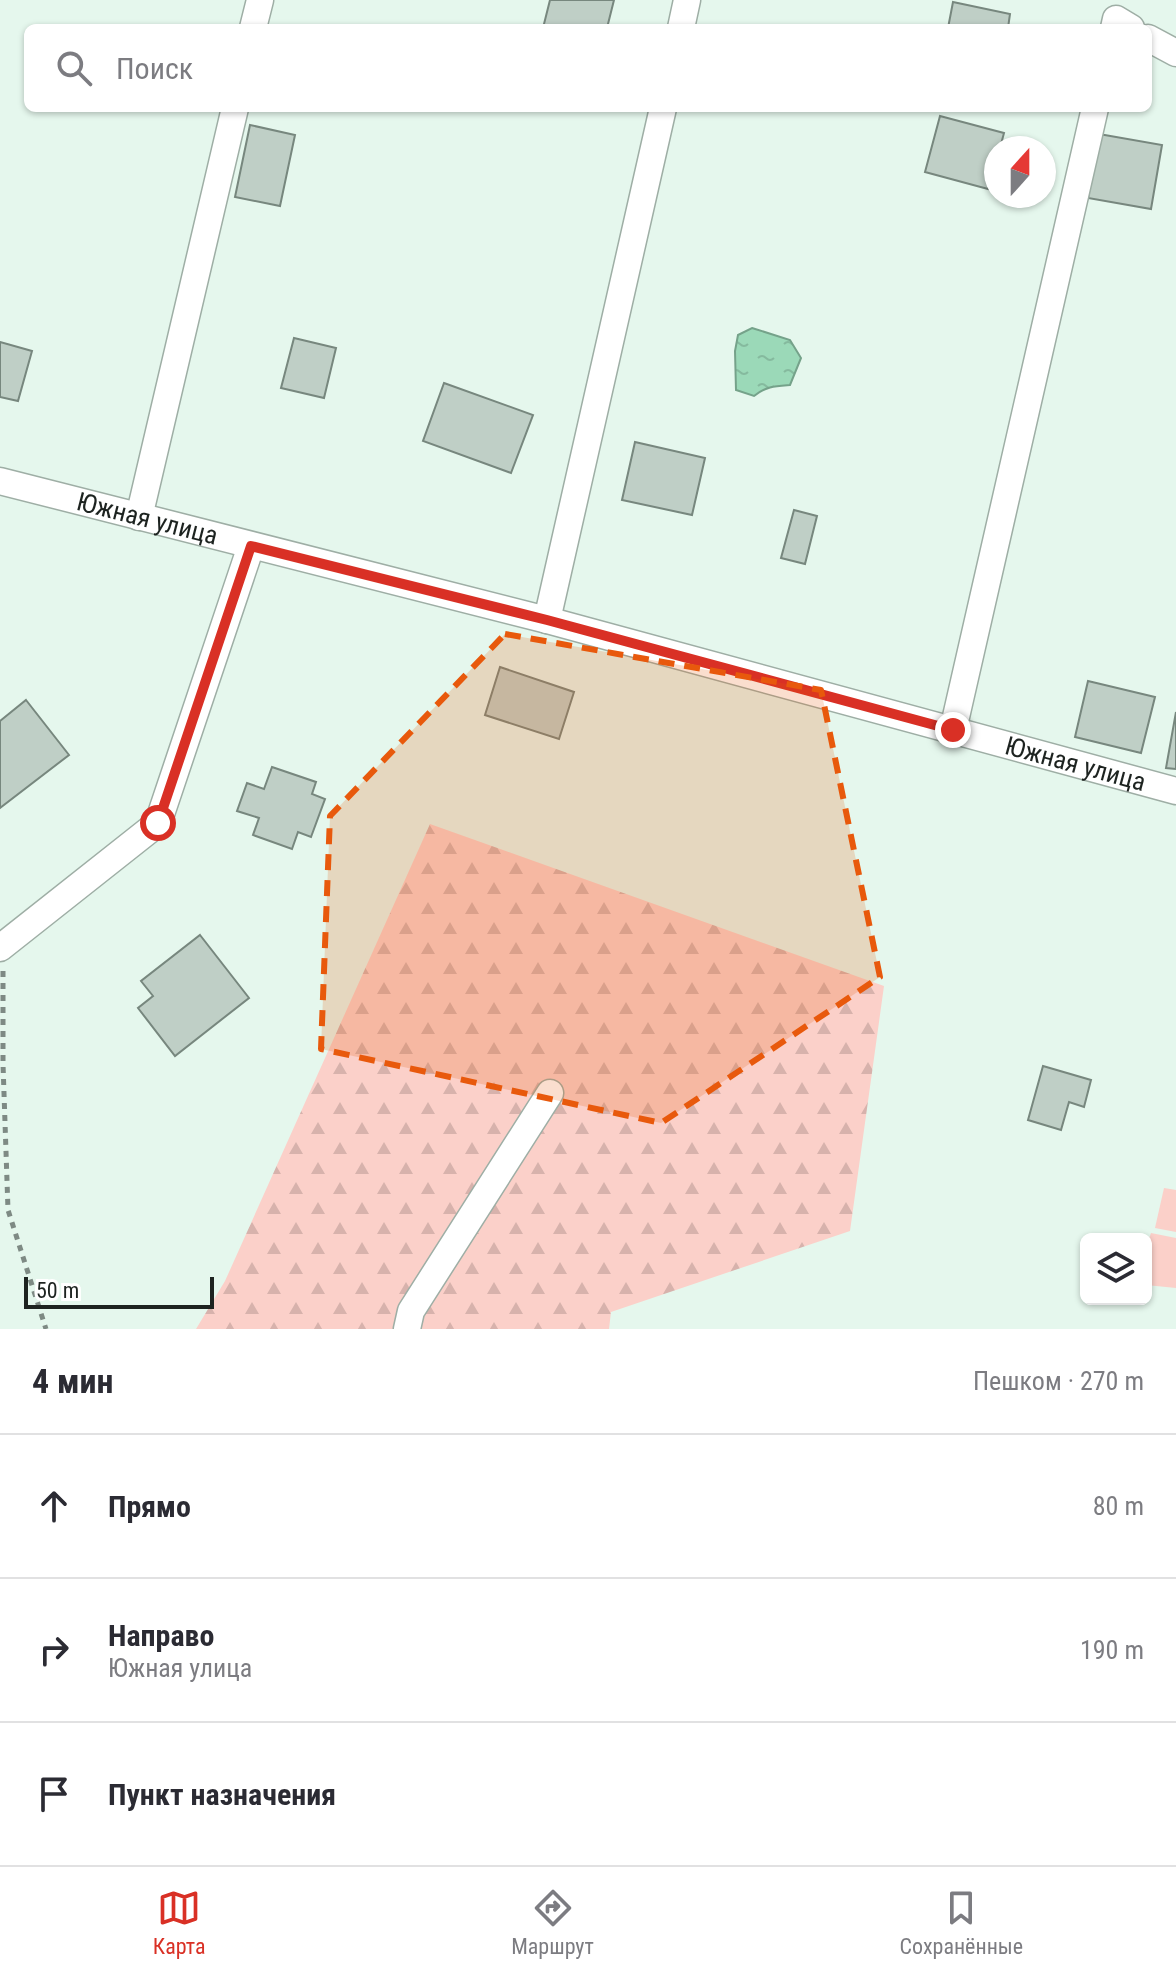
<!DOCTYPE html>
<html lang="ru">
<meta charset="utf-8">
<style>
:root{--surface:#fff;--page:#f2f2f3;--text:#2b2b33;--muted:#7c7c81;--line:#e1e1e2;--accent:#d93025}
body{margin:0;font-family:"Roboto Condensed",sans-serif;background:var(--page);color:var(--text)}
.controls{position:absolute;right:24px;bottom:24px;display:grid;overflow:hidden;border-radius:12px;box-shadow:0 2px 6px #0004}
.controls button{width:72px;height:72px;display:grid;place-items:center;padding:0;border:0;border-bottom:2px solid var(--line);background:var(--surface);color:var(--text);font:40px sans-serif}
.compass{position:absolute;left:984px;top:136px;width:72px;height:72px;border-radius:50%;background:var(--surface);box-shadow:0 2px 6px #0004;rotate:21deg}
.scale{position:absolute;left:24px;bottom:20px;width:190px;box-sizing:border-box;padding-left:8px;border:4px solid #1d2320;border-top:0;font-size:22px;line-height:28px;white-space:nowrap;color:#1d2320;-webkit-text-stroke:6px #fff;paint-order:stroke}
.stop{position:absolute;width:24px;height:24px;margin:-18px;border:6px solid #d93025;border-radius:50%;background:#fff}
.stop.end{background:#d93025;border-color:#fff;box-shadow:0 2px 8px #0008}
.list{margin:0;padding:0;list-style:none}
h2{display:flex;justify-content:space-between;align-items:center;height:104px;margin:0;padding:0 32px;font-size:34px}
h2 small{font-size:26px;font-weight:400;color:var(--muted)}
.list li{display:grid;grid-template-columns:52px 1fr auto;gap:24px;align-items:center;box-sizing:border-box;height:144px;padding:0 32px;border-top:2px solid var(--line)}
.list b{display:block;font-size:30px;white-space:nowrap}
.list p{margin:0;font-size:26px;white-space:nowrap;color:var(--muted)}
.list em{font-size:26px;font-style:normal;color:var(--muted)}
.icon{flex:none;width:44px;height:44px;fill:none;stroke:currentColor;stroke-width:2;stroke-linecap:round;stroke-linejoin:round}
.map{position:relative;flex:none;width:1176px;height:1329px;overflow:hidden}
.search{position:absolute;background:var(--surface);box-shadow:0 2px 6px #0004;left:24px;right:24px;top:24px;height:88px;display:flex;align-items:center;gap:20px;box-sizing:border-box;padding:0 28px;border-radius:12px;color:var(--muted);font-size:30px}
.sheet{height:536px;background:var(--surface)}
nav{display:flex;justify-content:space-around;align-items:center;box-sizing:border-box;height:112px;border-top:2px solid var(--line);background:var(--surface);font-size:22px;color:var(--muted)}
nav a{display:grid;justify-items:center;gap:4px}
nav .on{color:var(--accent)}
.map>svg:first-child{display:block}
.forest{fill:url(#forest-firs)}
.park{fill:#fbd0c9}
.water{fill:url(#water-ripples);stroke:#75a28a;stroke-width:2}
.building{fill:#bfcfc6;stroke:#77877e;stroke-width:2}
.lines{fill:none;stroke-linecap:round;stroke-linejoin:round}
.minor-casing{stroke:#9eaea5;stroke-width:29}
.path{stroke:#7e8a84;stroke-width:5;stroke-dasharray:6 6;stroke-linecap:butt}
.minor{stroke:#fff;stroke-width:26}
.route{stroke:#d93025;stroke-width:10}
.marked{fill:#e8590c;fill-opacity:0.2;stroke:#e8590c;stroke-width:6;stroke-dasharray:16 10;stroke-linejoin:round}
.labels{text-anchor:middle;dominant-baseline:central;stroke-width:7;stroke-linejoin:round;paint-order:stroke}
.street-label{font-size:26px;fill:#1d2320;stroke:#fff}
</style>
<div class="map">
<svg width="1176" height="1329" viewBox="0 0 1176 1329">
<defs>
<pattern id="forest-firs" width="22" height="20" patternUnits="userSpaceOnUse" patternTransform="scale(2)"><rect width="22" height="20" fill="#fbd0c9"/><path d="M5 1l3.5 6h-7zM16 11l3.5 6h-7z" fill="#d7b2ac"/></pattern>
<pattern id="water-ripples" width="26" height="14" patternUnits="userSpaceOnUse" patternTransform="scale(2)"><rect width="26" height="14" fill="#9bd9b8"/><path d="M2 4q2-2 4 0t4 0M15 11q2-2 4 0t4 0" fill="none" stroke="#85ba9e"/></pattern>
</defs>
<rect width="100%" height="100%" fill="#e5f7ed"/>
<path class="forest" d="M 430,824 L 884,986 L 850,1231 L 611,1312 L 609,1329 L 196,1329 L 225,1281 Z"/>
<g class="park">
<path d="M 1164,1188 L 1176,1190 L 1176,1232 L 1155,1228 Z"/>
<path d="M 1151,1233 L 1176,1238 L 1176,1288 L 1146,1285 L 1146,1248 Z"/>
</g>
<path class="water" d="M 752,328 L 790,340 L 801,358 L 790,385 C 776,386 766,386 754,396 L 736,390 L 735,351 L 738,335 Z"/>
<g class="building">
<path d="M 550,0 L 614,0 L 607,28 L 543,28 Z"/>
<path d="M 953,2 L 1010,14 L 1008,28 L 948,28 Z"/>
<path d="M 940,116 L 1004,133 L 1000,148 L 996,148 L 996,161 L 988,189 L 925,172 Z"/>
<path d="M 250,125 L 295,135 L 280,206 L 235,197 Z"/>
<path d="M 1099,134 L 1162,145 L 1151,209 L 1088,198 Z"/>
<path d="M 294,338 L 336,348 L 324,398 L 281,388 Z"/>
<path d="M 0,342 L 32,351 L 18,401 L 0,397 Z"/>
<path d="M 444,383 L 533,415 L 511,473 L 423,441 Z"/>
<path d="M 635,442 L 705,458 L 692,515 L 622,500 Z"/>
<path d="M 794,510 L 817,516 L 805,564 L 781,558 Z"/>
<path d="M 500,667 L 574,692 L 559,739 L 485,715 Z"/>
<path d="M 1088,681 L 1155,697 L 1141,753 L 1075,737 Z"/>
<path d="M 26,700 L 69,755 L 0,808 L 0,721 Z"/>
<path d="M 1176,712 L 1176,769 L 1166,768 Z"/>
<path d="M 272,767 L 316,782 L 312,794 L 325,799 L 311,837 L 298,832 L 292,849 L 253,835 L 259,818 L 237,811 L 247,783 L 264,789 Z"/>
<path d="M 200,935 L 249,998 L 175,1056 L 138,1008 L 153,996 L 141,981 Z"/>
<path d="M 1043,1066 L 1091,1080 L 1084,1107 L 1069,1102 L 1061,1130 L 1028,1120 Z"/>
</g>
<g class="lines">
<defs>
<g id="minor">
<path d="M 253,28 L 260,0"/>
<path d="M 681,28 L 687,0"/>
<path d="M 1114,28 L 1116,19 L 1131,28"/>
<path d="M 1148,38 L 1176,53"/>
<path id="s1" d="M 0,481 L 547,620 L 1176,791"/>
<path d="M 139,517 L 235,108"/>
<path d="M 547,620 L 663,108"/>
<path d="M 953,730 L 1095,108"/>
<path d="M 0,948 L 158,823 L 251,546"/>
<path d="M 407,1329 L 411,1311 L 550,1093"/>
</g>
</defs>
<use href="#minor" class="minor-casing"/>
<path class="path" d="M 3,971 L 3,1064 L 8,1210 L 46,1329"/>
<use href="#minor" class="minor"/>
</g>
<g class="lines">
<path class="route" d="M 158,823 L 251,546 L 547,620 L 953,730"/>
</g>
<path class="marked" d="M 505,634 L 821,690 L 880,977 L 661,1123 L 321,1049 L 330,816 Z"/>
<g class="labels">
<g class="street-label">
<text stroke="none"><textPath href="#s1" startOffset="152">Южная улица</textPath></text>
<text stroke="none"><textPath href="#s1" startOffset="1112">Южная улица</textPath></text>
</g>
</g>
</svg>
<div class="controls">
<button><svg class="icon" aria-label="layers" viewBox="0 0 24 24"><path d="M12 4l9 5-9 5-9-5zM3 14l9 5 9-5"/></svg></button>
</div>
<svg class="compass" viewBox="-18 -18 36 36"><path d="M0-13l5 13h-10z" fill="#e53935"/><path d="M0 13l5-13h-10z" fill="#7c7c81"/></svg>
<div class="scale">50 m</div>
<div class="stop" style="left:158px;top:823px"></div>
<div class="stop end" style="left:953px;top:730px"></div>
<div class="search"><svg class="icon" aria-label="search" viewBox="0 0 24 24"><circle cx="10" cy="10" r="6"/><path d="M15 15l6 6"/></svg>Поиск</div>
</div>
<section class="sheet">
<h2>4 мин<small>Пешком · 270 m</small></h2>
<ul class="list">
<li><svg class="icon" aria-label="ahead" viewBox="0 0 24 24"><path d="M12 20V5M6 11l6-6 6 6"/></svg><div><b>Прямо</b></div><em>80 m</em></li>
<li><svg class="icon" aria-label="right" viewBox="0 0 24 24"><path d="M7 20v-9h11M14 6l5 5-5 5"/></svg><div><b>Направо</b><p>Южная улица</p></div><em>190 m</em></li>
<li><svg class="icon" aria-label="arrive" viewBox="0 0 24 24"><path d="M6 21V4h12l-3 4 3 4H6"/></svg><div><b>Пункт назначения</b></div></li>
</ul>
</section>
<nav>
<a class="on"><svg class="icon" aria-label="map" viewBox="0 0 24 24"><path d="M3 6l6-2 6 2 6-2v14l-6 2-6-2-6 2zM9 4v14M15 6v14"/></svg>Карта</a>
<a><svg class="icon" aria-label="directions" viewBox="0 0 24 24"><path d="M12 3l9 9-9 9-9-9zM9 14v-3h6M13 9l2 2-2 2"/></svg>Маршрут</a>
<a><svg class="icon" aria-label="saved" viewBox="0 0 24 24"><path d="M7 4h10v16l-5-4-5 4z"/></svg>Сохранённые</a>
</nav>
